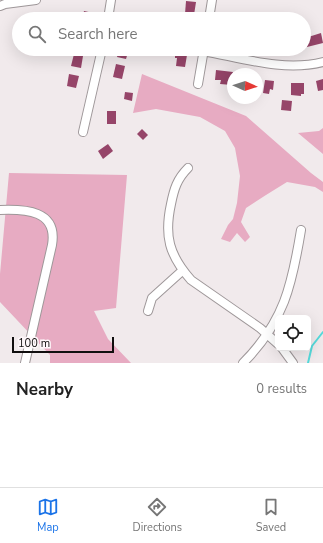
<!DOCTYPE html>
<style>
:root{--surface:#fff;--page:#f2f2f2;--text:#222;--muted:#767676;--line:#e0e0e0;--accent:#1a73e8}
body{margin:0;font-family:"Nunito Sans",sans-serif;background:var(--page);color:var(--text)}
.controls{position:absolute;right:12px;bottom:12px;display:grid;overflow:hidden;border-radius:6px;box-shadow:0 4px 16px #0002}
.controls button{width:36px;height:36px;display:grid;place-items:center;padding:0;border:0;border-bottom:1px solid var(--line);background:var(--surface);color:var(--text);font:20px sans-serif}
.compass{position:absolute;left:227px;top:68px;width:36px;height:36px;border-radius:50%;background:var(--surface);box-shadow:0 4px 16px #0002;rotate:93deg}
.scale{position:absolute;left:12px;bottom:10px;width:102px;box-sizing:border-box;padding-left:4px;border:2px solid #100e0e;border-top:0;font-size:11px;line-height:14px;white-space:nowrap;color:#100e0e;-webkit-text-stroke:3px #fef7fa;paint-order:stroke}
.list{margin:0;padding:0;list-style:none}
h2{display:flex;justify-content:space-between;align-items:center;height:52px;margin:0;padding:0 16px;font-size:17px}
h2 small{font-size:13px;font-weight:400;color:var(--muted)}
.icon{flex:none;width:22px;height:22px;fill:none;stroke:currentColor;stroke-width:2;stroke-linecap:round;stroke-linejoin:round}
.map{position:relative;flex:none;width:323px;height:363px;overflow:hidden}
.search{position:absolute;background:var(--surface);box-shadow:0 4px 16px #0002;left:12px;right:12px;top:12px;height:44px;display:flex;align-items:center;gap:10px;box-sizing:border-box;padding:0 14px;border-radius:22px;color:var(--muted);font-size:15px}
.sheet{height:124px;background:var(--surface)}
nav{display:flex;justify-content:space-around;align-items:center;box-sizing:border-box;height:56px;border-top:1px solid var(--line);background:var(--surface);font-size:11px;color:var(--muted)}
nav a{display:grid;justify-items:center;gap:2px}
nav .on{color:var(--accent)}
.map>svg:first-child{display:block}
.green{fill:#e7abc2}
.lines{fill:none;stroke-linecap:round;stroke-linejoin:round}
.stream{stroke:#55dbdc;stroke-width:2}
.building{fill:#964569}
.minor-casing{stroke:#9e9799;stroke-width:10}
.minor{stroke:#fff;stroke-width:8}
</style>
<div class="map">
<svg width="323" height="363" viewBox="0 0 323 363">
<rect width="100%" height="100%" fill="#f1eaec"/>
<g class="green">
<path d="M 142,74 L 246,116 L 311,173 L 323,182 L 323,192 L 315,187 L 287,182 L 266,195 L 246,208 L 241,222 L 250,237 L 245,242 L 237,233 L 230,242 L 221,239 L 228,225 L 233,219 L 237,203 L 240,176 L 235,148 L 225,131 L 200,117 L 156,109 L 133,113 Z"/>
<path d="M 323,128 L 323,154 L 298,133 L 319,131 Z"/>
<path d="M 9,173 L 127,175 L 116,308 L 94,311 L 108,339 L 131,363 L 50,363 L 50,355 L 0,302 L 0,274 Z"/>
</g>
<g class="lines">
<path class="stream" d="M 308,363 L 312,346 L 323,332"/>
</g>
<g class="building">
<path d="M 186,1 L 196,2 L 194,15 L 185,14 Z"/>
<path d="M 84,11 L 93,13 L 91,19 L 82,19 Z"/>
<path d="M 55,14 L 56,19 L 43,19 L 43,15 Z"/>
<path d="M 321,33 L 323,43 L 307,47 L 305,38 Z"/>
<path d="M 119,49 L 129,49 L 126,59 L 117,57 Z"/>
<path d="M 74,54 L 83,56 L 81,68 L 71,66 Z"/>
<path d="M 175,54 L 187,55 L 185,67 L 176,66 L 177,58 L 175,58 Z"/>
<path d="M 116,64 L 125,66 L 122,79 L 113,77 Z"/>
<path d="M 216,70 L 233,72 L 232,85 L 220,84 L 221,80 L 215,80 Z"/>
<path d="M 69,74 L 79,76 L 76,88 L 67,86 Z"/>
<path d="M 323,79 L 323,90 L 318,91 L 316,81 Z"/>
<path d="M 265,80 L 274,81 L 273,90 L 270,89 L 269,94 L 263,93 Z"/>
<path d="M 291,83 L 304,83 L 304,94 L 301,94 L 301,96 L 291,95 Z"/>
<path d="M 125,92 L 133,93 L 132,101 L 124,99 Z"/>
<path d="M 282,100 L 292,101 L 291,111 L 281,110 Z"/>
<rect x="107" y="111" width="9" height="13"/>
<path d="M 142,129 L 148,135 L 143,140 L 137,134 Z"/>
<path d="M 108,144 L 113,151 L 103,159 L 98,151 Z"/>
</g>
<g class="lines">
<defs>
<g id="minor">
<path d="M 0,6 L 5,4 L 36,0"/>
<path d="M 108,19 L 111,0"/>
<path d="M 209,19 L 212,0"/>
<path d="M 203,51 C 242,58 284,72 323,62"/>
<path d="M 198,84 L 204,49"/>
<path d="M 83,132 L 102,49"/>
<path d="M 188,168 C 177,179 174,189 171,204 C 164,236 169,255 191,280 L 260,328 L 278,344"/>
<path d="M 0,210 C 25,209 58,210 52,245 L 25,363"/>
<path d="M 148,311 L 152,298 L 182,271"/>
<path d="M 282,348 L 293,363"/>
<path d="M 243,363 C 284,322 292,285 301,230"/>
</g>
</defs>
<use href="#minor" class="minor-casing"/>
<use href="#minor" class="minor"/>
</g>
</svg>
<div class="controls">
<button><svg class="icon" aria-label="locate" viewBox="0 0 24 24"><circle cx="12" cy="12" r="6"/><path d="M12 2v4M12 18v4M2 12h4M18 12h4"/></svg></button>
</div>
<svg class="compass" viewBox="-18 -18 36 36"><path d="M0-13l5 13h-10z" fill="#e53935"/><path d="M0 13l5-13h-10z" fill="#767676"/></svg>
<div class="scale">100 m</div>
<div class="search"><svg class="icon" aria-label="search" viewBox="0 0 24 24"><circle cx="10" cy="10" r="6"/><path d="M15 15l6 6"/></svg>Search here</div>
</div>
<section class="sheet">
<h2>Nearby<small>0 results</small></h2>
<ul class="list">
</ul>
</section>
<nav>
<a class="on"><svg class="icon" aria-label="map" viewBox="0 0 24 24"><path d="M3 6l6-2 6 2 6-2v14l-6 2-6-2-6 2zM9 4v14M15 6v14"/></svg>Map</a>
<a><svg class="icon" aria-label="directions" viewBox="0 0 24 24"><path d="M12 3l9 9-9 9-9-9zM9 14v-3h6M13 9l2 2-2 2"/></svg>Directions</a>
<a><svg class="icon" aria-label="saved" viewBox="0 0 24 24"><path d="M7 4h10v16l-5-4-5 4z"/></svg>Saved</a>
</nav>
